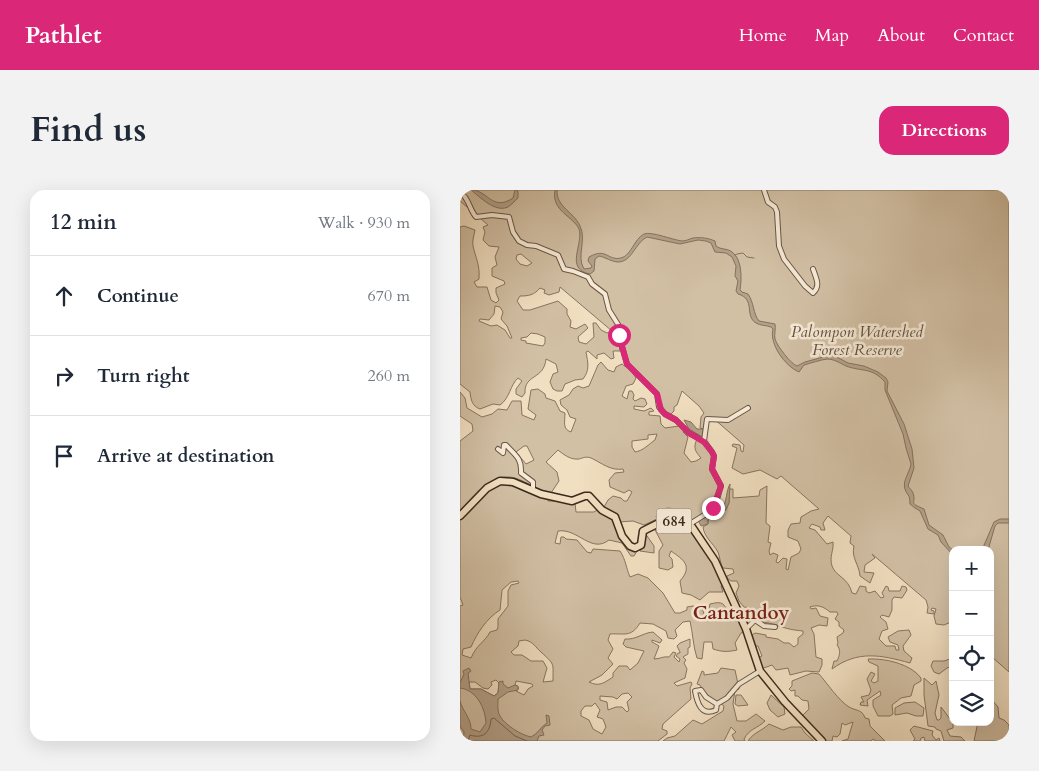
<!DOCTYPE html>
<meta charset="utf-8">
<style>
:root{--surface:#fff;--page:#f2f2f3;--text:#1f2937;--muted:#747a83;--line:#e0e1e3;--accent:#db2777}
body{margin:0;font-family:Cardo,serif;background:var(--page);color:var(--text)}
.controls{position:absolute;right:15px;bottom:15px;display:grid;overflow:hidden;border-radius:10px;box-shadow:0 5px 20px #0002}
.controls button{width:45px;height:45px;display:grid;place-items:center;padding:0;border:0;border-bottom:1px solid var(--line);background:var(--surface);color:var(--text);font:25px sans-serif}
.stop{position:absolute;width:15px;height:15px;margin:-11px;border:4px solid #db2777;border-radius:50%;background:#fff}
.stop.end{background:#db2777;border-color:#fff;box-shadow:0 1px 5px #0008}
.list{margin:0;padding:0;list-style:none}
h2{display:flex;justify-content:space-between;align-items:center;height:65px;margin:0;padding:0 20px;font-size:21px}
h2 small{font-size:16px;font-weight:400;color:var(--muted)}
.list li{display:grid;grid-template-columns:32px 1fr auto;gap:15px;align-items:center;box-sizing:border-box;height:80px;padding:0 20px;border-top:1px solid var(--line)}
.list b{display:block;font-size:19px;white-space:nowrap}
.list em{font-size:16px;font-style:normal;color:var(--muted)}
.icon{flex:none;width:28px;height:28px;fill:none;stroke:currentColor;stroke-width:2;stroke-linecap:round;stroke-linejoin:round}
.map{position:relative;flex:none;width:549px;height:551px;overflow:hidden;border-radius:15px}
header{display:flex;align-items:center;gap:30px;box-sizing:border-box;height:70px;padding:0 25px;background:var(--accent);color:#fff}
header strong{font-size:24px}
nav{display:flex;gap:28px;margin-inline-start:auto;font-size:18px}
.intro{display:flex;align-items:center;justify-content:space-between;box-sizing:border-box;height:120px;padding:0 30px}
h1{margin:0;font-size:35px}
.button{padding:12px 22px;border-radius:15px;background:var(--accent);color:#fff;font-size:18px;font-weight:700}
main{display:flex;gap:30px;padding:0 30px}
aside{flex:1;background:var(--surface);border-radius:15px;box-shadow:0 5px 20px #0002}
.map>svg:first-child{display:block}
.green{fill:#d2c0a5;stroke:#887460;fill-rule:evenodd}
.water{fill:#b4a189;stroke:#84715d}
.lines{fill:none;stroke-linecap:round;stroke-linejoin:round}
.shore{stroke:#786552;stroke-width:1}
.stream{stroke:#84715d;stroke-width:1}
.minor-casing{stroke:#6a5644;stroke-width:6}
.highway-casing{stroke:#3d291b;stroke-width:9}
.minor{stroke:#f6ead7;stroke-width:4}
.highway{stroke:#f1dfc1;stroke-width:6}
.route{stroke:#db2777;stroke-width:6}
.labels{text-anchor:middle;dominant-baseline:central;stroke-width:5;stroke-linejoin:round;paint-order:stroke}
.shield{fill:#f6ead7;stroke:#746353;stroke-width:1}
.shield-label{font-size:15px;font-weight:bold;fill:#3d291b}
.park-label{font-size:16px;font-style:italic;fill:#624f3e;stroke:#f6ead7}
.quarter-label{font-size:19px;font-weight:bold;fill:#7a1f14;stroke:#f6ead7}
</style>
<header>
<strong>Pathlet</strong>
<nav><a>Home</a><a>Map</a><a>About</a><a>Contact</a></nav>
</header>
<div class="intro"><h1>Find us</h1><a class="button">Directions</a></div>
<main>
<aside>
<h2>12 min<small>Walk · 930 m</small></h2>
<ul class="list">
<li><svg class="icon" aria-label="ahead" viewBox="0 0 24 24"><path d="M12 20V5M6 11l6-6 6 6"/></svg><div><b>Continue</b></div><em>670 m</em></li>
<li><svg class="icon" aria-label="right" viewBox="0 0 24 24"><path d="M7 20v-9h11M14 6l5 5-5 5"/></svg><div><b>Turn right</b></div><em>260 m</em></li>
<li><svg class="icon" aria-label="arrive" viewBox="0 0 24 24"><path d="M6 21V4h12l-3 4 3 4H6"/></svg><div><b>Arrive at destination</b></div></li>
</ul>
</aside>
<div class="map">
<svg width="549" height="551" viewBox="0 0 549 551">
<rect width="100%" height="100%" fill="#f1dfc1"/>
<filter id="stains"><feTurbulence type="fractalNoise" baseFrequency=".004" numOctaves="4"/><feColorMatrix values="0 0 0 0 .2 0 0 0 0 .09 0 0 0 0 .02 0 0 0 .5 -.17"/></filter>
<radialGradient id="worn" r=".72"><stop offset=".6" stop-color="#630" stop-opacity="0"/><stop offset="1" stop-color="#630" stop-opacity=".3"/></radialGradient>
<g class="green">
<path d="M 0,0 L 549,0 L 549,482 L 532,467 L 530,468 L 530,360 L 493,360 L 493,433 L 491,432 L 484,435 L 476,434 L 474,426 L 476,419 L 472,418 L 471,420 L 474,421 L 474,424 L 467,423 L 468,417 L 466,410 L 412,364 L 415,368 L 405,375 L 404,382 L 414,383 L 410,393 L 400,386 C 399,374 391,368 394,356 L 390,353 L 391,346 L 368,326 L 363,333 L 365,340 L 361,340 L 360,337 L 352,334 L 349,338 L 355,340 L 367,354 L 373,352 C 374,360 369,367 372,376 C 376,387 388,387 392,403 L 396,404 L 400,396 L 406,397 L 406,401 L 409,403 L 415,401 L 421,408 L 424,407 L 422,403 L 426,396 L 428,397 L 429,401 L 440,401 L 442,396 L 446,397 L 447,400 L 442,408 L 434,407 L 432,410 L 432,420 L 429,427 L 422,425 L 420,427 L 426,432 L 428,439 L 422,441 L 419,449 L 426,456 L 435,456 L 436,460 L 439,460 L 438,455 L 430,452 L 428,447 L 438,441 L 449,440 L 451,445 L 443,456 L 444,461 L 452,468 L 450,473 C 421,465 398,460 372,479 L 374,471 L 377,471 C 380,465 381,460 377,455 L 378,453 L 377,447 L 383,443 L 384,440 L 379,436 L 379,432 L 375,429 L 378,424 L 377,422 L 370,422 C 364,417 358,414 350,417 L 351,419 L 356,418 L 360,426 L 368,428 L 367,436 L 359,435 L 351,438 L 354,444 L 356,467 L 362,469 L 362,475 L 359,482 L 346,481 L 330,485 L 328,478 L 316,480 L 312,475 L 301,479 L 298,468 L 302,466 L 298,456 L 295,456 L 291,446 L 295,443 L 306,445 L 306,447 L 318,449 L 324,453 L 329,453 L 334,457 L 338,454 L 338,448 L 343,444 L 343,441 C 333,440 328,439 319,436 C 307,431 303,435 289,425 L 291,418 L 284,417 L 279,411 L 276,403 L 279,396 L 277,391 L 271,391 L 267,388 L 267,386 L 274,383 L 273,379 L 263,378 C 260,373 260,367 258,362 C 253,353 244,347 243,337 L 248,334 L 248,330 L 255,324 L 260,324 L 269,313 L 269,302 L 270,299 L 273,299 L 273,308 L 299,306 L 300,300 L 307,296 L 306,333 L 310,336 L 308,352 L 311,353 L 309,361 L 310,365 L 313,363 L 318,365 L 316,372 L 318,373 L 323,368 L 327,369 L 326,379 L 328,380 L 331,367 L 339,363 L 341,359 L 338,351 L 328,347 L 328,340 L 331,334 L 340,333 L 341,327 L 351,321 L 359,319 L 321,286 L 317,289 L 300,280 L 283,284 L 272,278 L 277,258 L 272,256 L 273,254 L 280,255 L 281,261 L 283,262 L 284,255 L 253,228 L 245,228 L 244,239 L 240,238 L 241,227 L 244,223 L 239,216 L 222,201 L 217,215 L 214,217 L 214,221 L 210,225 L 206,223 L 200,217 L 199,207 L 169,174 L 158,146 L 160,161 L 153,161 L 154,168 L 151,169 L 144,163 L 137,165 L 137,169 L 128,161 L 126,162 C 128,173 130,180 123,189 L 115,190 L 105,194 L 102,201 L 97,201 L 93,199 L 90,192 L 93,184 L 98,182 L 96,174 L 86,169 C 84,190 64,184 65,203 L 62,207 L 56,204 L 56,199 L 62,191 L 58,188 C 50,195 50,208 40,215 L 33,214 L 20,219 C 12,216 11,210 10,202 L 0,194 L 0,37 L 4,36 L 15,40 C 14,45 12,51 13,56 C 16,69 20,75 19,89 L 14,92 L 17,97 L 27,97 L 31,110 L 36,113 L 39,110 L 36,103 L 36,98 L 45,94 L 44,91 L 32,86 L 32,78 L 37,75 L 35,67 L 39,57 L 29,56 L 23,50 L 25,42 L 23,37 L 28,35 L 0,11 ZM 61,64 L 72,73 L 67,76 L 60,74 L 56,69 L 57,65 ZM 100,97 L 152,141 L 147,143 L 141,140 L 136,133 L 133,133 L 134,147 L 126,154 L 119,152 L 118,147 L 128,138 L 125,134 L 116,139 L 110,137 L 111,131 L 107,124 L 107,119 L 98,111 L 70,120 L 63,120 L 57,111 L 60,106 C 69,106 74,105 80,98 L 85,100 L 84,103 L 89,105 L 99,102 ZM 35,116 L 40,117 L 43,122 L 41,129 L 47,136 L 52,148 L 50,148 L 45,140 L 37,135 L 31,136 L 19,131 L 20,129 L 29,130 L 34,124 ZM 71,143 L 78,144 L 85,147 L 85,153 L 83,156 L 66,153 L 66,151 L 61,150 L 61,148 L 67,147 Z"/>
<path d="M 141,172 L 148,180 L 154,182 L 156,177 L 162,174 L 166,177 L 168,176 L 176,188 L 173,194 L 166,196 L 162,206 L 167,209 L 169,201 L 172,201 L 174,205 L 173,209 L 175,211 L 181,208 L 185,209 L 187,214 L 184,217 L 174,216 L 174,219 L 184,221 L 191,218 L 194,221 L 189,222 L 189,225 L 200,226 L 201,234 L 205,238 L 219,236 L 224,240 L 223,242 L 228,247 L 224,263 L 231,272 L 236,271 L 241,268 C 235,261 233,258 237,249 C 245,253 253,260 252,270 C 252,271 250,276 251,277 C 252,284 258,289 259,295 C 260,299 257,303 256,306 C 251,318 240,333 225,330 L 229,320 L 207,318 L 196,326 L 197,329 L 184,335 L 173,331 L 159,332 L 154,323 L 144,317 L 148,310 L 153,306 L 161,308 L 164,311 L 167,311 L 172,302 L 169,300 L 164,303 L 150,297 L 149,290 L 155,283 L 164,282 L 163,279 C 150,281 142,273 131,268 C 126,266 123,268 119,269 C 111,270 104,265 98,260 L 86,272 L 97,282 L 99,291 L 91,303 C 77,300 68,292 55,288 C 32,281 13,307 0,321 L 0,251 L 13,241 L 12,234 L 0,226 L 0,202 L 5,208 L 7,218 L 22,227 L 32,224 L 38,219 L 47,220 L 52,211 L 61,211 L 62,225 L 74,230 L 76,225 L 68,219 L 71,200 L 78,199 L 85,204 L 86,208 L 95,211 L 100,221 L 105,223 C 105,232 102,239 111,242 L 116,229 L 110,227 L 107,220 L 101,215 L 100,210 L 109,205 L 113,199 L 118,196 L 123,198 L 129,196 L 138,175 ZM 197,244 L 195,250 C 189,254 183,261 175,262 L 172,257 L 172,251 L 188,249 L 188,245 ZM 64,256 L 67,256 L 74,270 L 66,274 L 56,262 Z"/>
<path d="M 44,292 L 88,307 L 88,311 L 95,311 L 95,308 L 115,313 L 116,322 L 134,322 L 137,320 L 153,329 L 173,360 L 177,361 L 174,366 L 171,366 L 162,353 L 149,350 C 131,364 118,338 98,341 L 95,353 L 100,354 L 101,347 L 104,347 L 106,349 L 117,350 L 127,362 L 131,363 L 133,359 L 160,361 C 166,370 166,378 170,387 L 178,384 L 188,388 L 203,403 L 215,423 L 220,423 L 227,420 L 227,417 L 233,416 L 242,418 L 244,424 L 248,422 L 250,414 C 259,412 264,411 267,421 L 271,419 L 276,431 L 280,430 L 286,441 L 281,443 L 275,453 L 277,460 C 268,462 262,462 253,459 L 252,452 L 244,452 L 242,469 L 237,468 C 233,456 233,444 230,431 L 223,432 L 215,440 L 217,446 L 214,449 L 208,448 L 206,441 L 193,434 L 180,433 C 171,448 164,443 150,444 L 148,450 L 153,459 L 148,468 L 153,474 L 142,485 L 129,492 C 139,497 144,493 153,487 L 153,483 L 159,476 L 167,476 L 170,480 L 178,473 L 184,461 L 166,457 L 163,454 L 165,449 C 176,450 182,443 193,442 L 202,450 L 200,453 L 192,450 L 192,452 L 199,456 L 194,469 C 200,469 203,466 209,467 L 213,462 L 216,463 L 214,467 L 219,472 L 220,469 L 216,466 L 218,463 L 220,463 L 220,462 L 217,456 L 220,453 L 230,449 L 230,457 L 228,458 L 228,464 L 223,467 L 226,470 L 224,473 L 227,479 L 225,488 L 214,493 L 217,496 L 231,492 L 232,494 L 230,498 L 231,509 L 203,534 L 202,539 L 207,541 L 207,544 L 198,551 L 0,551 L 0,416 L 3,415 L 0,407 L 0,329 L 23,304 ZM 58,391 L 59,393 L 51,395 L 48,401 L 48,416 L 38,429 L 38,437 L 37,440 L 30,442 C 24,453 17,454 11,468 L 2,465 L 3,459 L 11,457 C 17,443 27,428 40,420 L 42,400 L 51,392 ZM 65,450 C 74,452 75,457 81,462 C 95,475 93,472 93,491 L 83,492 L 87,478 L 83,471 L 71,471 L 62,465 L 54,465 L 51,462 L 58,456 L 59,451 ZM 36,490 L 39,493 L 38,503 L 34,506 L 21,499 L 10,499 L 9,492 L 15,492 L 23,498 L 28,499 L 32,495 L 31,492 ZM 56,491 L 72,494 L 73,496 L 68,499 L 64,505 L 56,501 L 59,498 L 55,495 ZM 168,503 L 172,507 L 167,512 L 169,520 L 167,522 L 162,517 L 156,517 L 148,520 L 147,512 L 140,510 L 140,506 L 153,507 L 157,509 L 162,504 ZM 135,513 L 140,520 L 137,527 L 143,529 L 146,537 L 142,544 L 133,539 L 129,530 L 121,526 L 121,521 L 125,516 L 132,516 Z"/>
<path d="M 207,333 L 208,335 L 226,334 L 251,367 L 264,395 L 261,396 L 263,402 L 249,402 L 240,410 L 231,405 L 222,403 L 220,391 C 233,376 224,370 211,361 L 209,366 L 212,369 L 213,377 L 208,380 L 199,378 L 199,361 L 203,355 L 194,338 Z"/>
<path d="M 185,343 L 194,356 L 194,363 L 180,361 L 184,355 Z"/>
<path d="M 493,468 L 493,476 L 487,478 L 479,484 L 474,482 L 471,476 L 473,471 L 484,471 Z"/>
<path d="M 408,469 C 425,468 451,474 461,488 L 461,491 L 454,495 L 451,506 L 441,508 L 432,515 L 433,524 L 430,526 L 418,526 L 413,516 L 413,510 L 421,505 L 420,501 L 407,510 L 408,516 L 400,515 L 401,512 L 404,512 L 401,507 L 409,505 L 411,500 L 407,489 L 411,482 L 415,484 L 411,491 L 414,493 L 418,491 L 418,476 L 409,472 Z"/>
<path d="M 261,478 L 275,480 L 279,499 L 275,500 L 273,514 L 277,531 L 286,531 L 296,524 L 305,531 C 297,539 290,538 284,549 L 285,551 L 275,551 L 272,545 L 276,542 L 271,537 L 264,551 L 203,551 L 207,548 L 215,546 L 233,530 L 242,534 L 263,521 L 264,516 C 255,509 245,507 240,495 L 237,494 L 242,481 L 244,482 L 244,485 L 258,483 Z"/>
<path d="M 352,483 L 359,484 C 367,493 379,511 389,517 C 396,521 402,519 405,528 L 409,529 L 410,536 L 425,551 L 416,551 L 413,549 L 411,551 L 382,551 L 388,549 L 393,532 L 385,535 L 382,533 L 380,544 L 377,547 L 373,546 L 372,551 L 366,551 L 342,526 L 349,519 L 348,511 L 342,510 L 338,506 L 335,506 L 335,500 L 331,501 L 329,499 L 332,496 L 332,491 Z"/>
<path d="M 464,488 L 472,495 L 476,491 L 479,505 L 475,523 L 477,530 L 479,530 L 481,528 L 481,517 L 493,533 L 493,538 L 487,540 L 490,546 L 501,547 L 505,551 L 484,551 L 481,541 L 476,539 L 475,537 L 468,536 L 464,505 Z"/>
<path d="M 276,505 L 281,505 L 288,515 L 278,516 L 275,514 Z"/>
<path d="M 311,505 L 324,517 L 325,524 L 318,527 L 310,520 L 307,513 Z"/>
<path d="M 530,508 L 538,517 L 539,528 L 544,530 L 549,535 L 549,551 L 514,551 L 518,532 L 530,532 L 533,530 Z"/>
<path d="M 455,512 L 464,518 L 463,526 L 456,526 L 447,523 L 435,525 L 435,518 L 444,513 Z"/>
<path d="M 309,534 L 323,540 L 331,537 L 341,537 L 345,543 L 354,551 L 288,551 C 294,542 302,541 309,534 Z"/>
<path d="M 454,536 L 473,541 L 472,545 L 476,550 L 479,548 L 480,551 L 465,551 L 464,547 L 461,548 L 460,551 L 453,551 L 455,549 L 450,540 Z"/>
</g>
<g class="water">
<path d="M 11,0 C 28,0 32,22 53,8 L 55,0 L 58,1 L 58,8 C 55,11 51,15 48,17 C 35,23 20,7 11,0 Z"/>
<path d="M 95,0 L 97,0 C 96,17 114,22 120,36 C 127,50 116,66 124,79 L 131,78 L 132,76 L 128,71 L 129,67 C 147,57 147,71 161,68 C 171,66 174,49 184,44 C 191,41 213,50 222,51 C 226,51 229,49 233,48 C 241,47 248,48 255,51 L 256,56 C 261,60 267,58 272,62 C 282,69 282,88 280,100 L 282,102 L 288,104 C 294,112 293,124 299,131 L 315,134 C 316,139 314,144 315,149 C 317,156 331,174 337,176 L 345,172 L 367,166 L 375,166 L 388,173 L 404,176 L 418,182 L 426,188 L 428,192 L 427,201 L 444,234 L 452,259 L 454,278 L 448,296 C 449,298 452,300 453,303 C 457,314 447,312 464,319 L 469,335 L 483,345 L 489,357 L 493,360 L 493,365 L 481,352 L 478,345 L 468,339 L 460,321 L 455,318 L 450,314 C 450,303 447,306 445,299 C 442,291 450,282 451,274 L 446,258 L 443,244 L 425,200 L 425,192 C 412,177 402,182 386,176 C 380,173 374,169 367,169 C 360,170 351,173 344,175 L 339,182 C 325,176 309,154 313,139 L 311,137 C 306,135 301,136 296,133 C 284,126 296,109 278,104 L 276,101 L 278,91 L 275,86 L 276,76 L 272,67 L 266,63 L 255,62 L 251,53 L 246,51 L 238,50 L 220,54 L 187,47 C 175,53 172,72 158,72 C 152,72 145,67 139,66 L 135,69 L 134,81 L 130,84 C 104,79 124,54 119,39 C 113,26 91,21 95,0 Z"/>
<path d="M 224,230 L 231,232 L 237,239 L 244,239 L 243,250 L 238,247 L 239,245 L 229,239 Z"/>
<path d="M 270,294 L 269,313 L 266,320 L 255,324 L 248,330 L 248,334 L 241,336 L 238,330 C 246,327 260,323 264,315 C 267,308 266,302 270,294 Z"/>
<path d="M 540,329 L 549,329 L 549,333 L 538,333 L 535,336 L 528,360 L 522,360 L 534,332 Z"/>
<path d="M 9,478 L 11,481 L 8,483 L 10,499 L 21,499 L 34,506 L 38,503 L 39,492 L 43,491 L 43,494 L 48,498 L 55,495 L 58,496 L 58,500 L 48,502 L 38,509 C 38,515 37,521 40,526 C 45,535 61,545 71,547 C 78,544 80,537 87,533 L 86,525 L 89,526 L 90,535 L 85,536 L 82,540 L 84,545 L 79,546 L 77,551 L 3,551 L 4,542 L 0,536 L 0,511 C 3,522 11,528 11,539 L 20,542 L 26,533 C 25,517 16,500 0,498 L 0,493 L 4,484 L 3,481 Z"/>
</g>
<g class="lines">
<path class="shore" d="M 8,551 L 10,545 C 23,549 30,543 31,529 L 34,528 L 55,546 L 67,551"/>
<path class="stream" d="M 275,65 L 277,64 L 283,63 L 287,67 L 294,68"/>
<defs>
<g id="minor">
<path d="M 304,0 L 308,12 L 315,17 L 317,22 L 319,56 L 324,69 L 345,96 L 353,103 C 361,96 356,88 353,79"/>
<path d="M 0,2 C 9,8 9,19 16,27 L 32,25 L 49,27 L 53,42 L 59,51 L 67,55 L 76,56 L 98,65 L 104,79 L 113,81 L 128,87 L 132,94 L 145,104 L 149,120 L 159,136 L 160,150 L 167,174 L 197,204 L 199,217 L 205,224 L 216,230 L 229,243 L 244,251 L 252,262 L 254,266 L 252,279 L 261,296 L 260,299 L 256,313 L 249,322 L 230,334"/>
<path d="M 244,251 L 247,229 L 268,230 L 288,218"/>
<path d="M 38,259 L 43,263 L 44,255 L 46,255 C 55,265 62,268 61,283 L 73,292 L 73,301"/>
<path d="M 286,439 L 295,430 L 304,436 L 315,437"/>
<path d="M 257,514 L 256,520 C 241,527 237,512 235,501 L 241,500 L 246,507 L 257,514 L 267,508 L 279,494 L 300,481"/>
</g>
<path id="highway" d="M 0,326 L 27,298 L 40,291 L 53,292 L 81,304 L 112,311 L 125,306 L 129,306 L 142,320 L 155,327 L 162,346 L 170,356 L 175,358 L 181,355 L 183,341 L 199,333 L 210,331 L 225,332 L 232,337 L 255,371 L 286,439 L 300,481 L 325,512 L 362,551"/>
</defs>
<use href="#minor" class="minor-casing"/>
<use href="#highway" class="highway-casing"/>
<use href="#minor" class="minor"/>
<use href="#highway" class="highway"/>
</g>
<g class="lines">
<path class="route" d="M 159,145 L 167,174 L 197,204 L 201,220 L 205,224 L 216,230 L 229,243 L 244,252 L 252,262 L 254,266 L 252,279 L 261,296 L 253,318"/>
</g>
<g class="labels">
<rect class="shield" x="196.5" y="318.5" width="35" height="25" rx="4"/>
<g class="shield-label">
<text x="214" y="331">684</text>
</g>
<g class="park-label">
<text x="397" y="142">Palompon Watershed<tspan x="397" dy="18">Forest Reserve</tspan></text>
</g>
<g class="quarter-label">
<text x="281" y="423">Cantandoy</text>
</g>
</g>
<rect width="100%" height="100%" filter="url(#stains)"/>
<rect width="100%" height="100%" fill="url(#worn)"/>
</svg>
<div class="controls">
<button>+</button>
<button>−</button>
<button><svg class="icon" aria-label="locate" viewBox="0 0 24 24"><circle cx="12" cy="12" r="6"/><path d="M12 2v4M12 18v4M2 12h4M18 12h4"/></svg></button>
<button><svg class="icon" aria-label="layers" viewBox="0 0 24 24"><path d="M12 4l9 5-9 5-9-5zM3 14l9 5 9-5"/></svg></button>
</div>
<div class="stop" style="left:159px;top:145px"></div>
<div class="stop end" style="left:253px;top:318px"></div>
</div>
</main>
